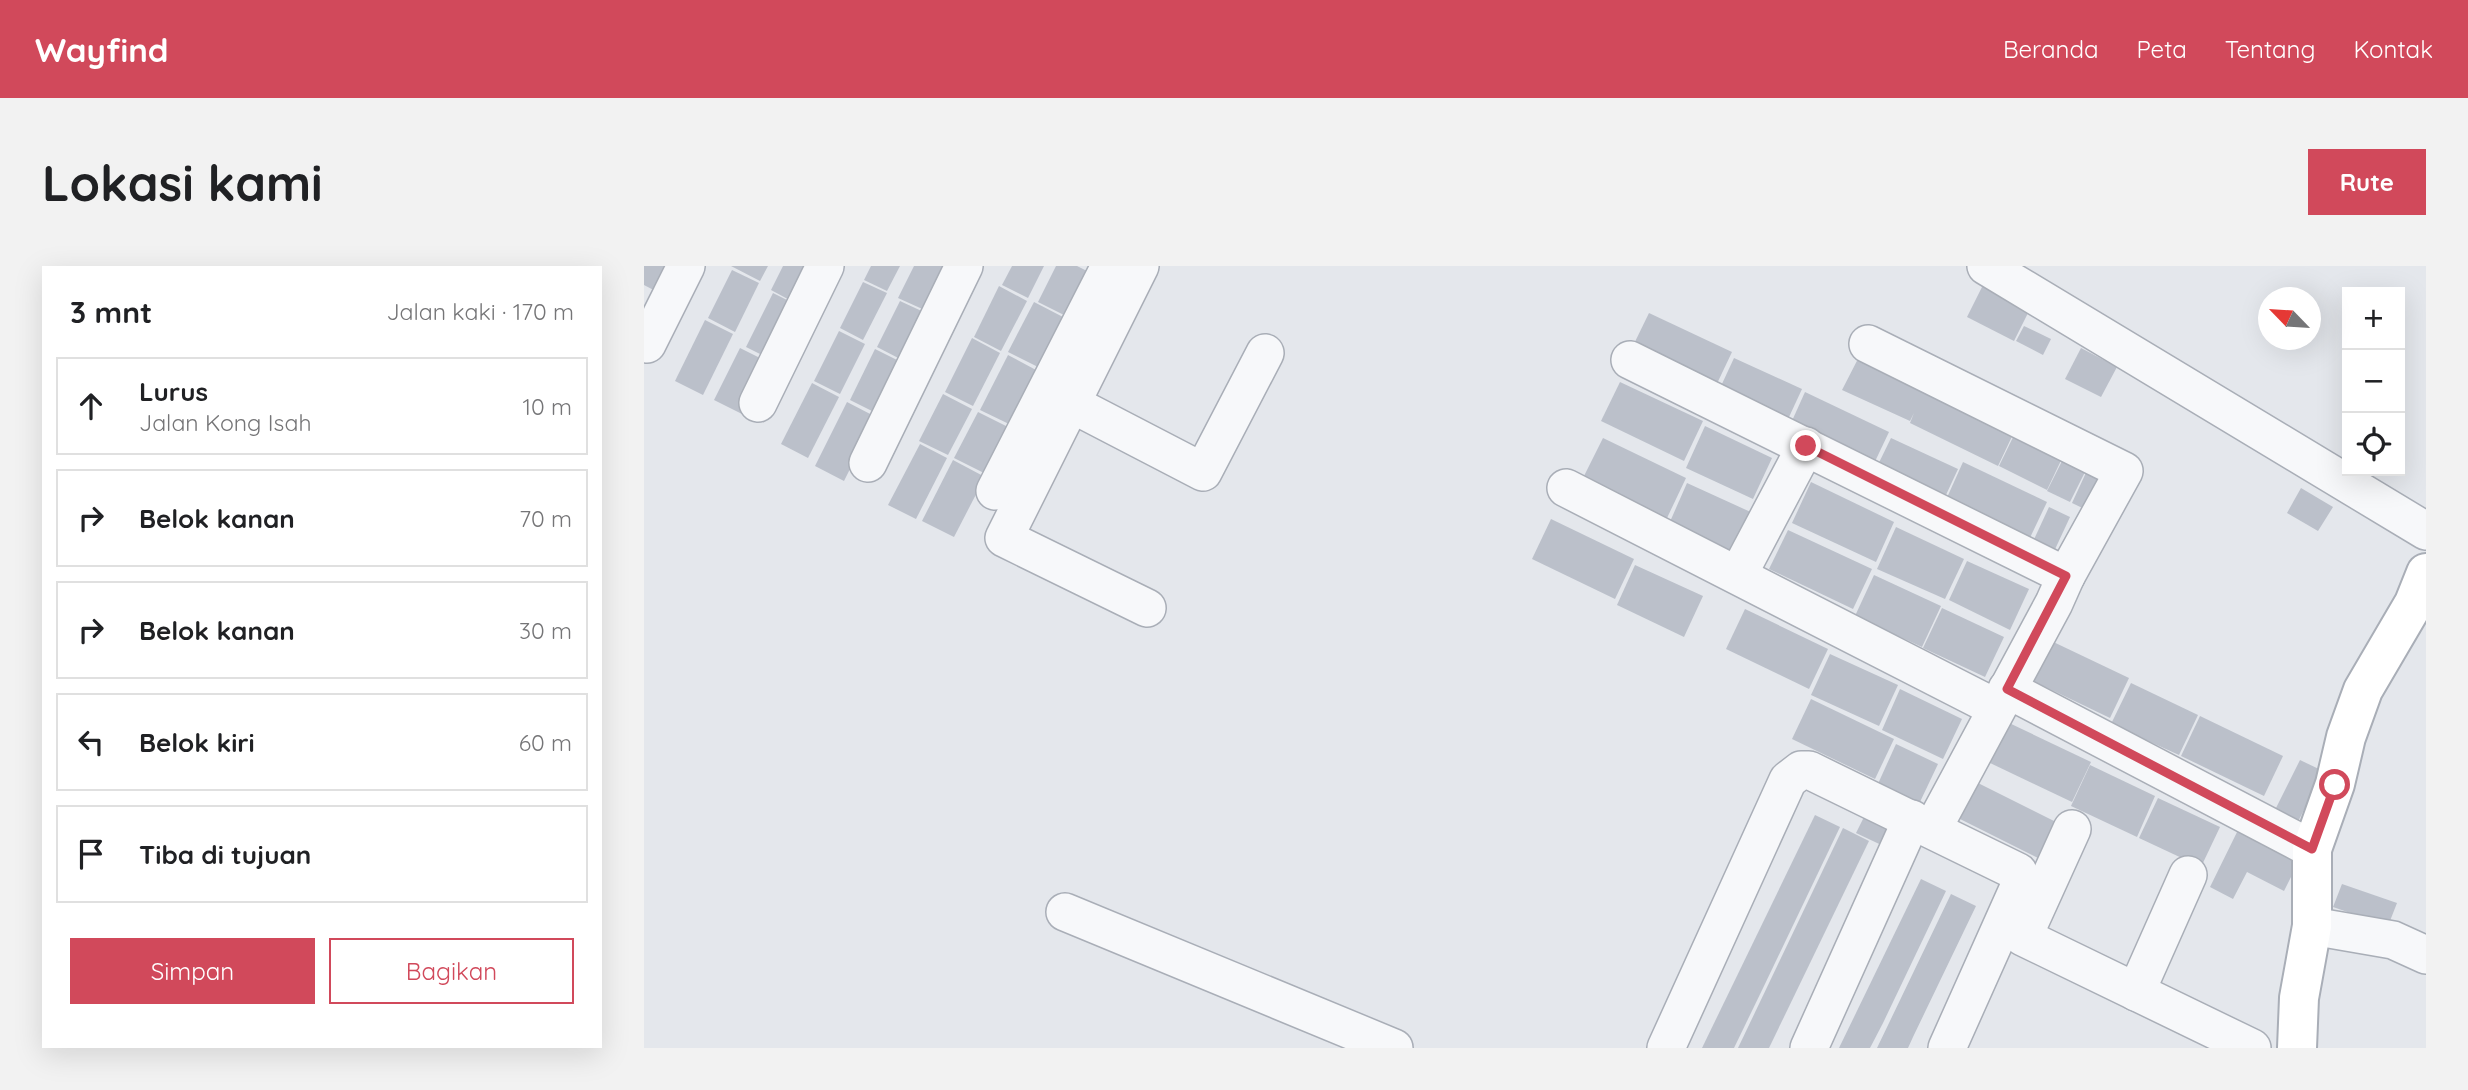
<!DOCTYPE html>
<html lang="id">
<meta charset="utf-8">
<style>
:root{--surface:#fff;--page:#f2f2f2;--text:#202124;--muted:#757577;--line:#e0e0e0;--accent:#d1495b}
body{margin:0;font-family:Quicksand,sans-serif;background:var(--page);color:var(--text)}
.controls{position:absolute;right:21px;top:21px;display:grid;overflow:hidden;border-radius:0px;box-shadow:0 7px 28px #0002}
.controls button{width:63px;height:63px;display:grid;place-items:center;padding:0;border:0;border-bottom:2px solid var(--line);background:var(--surface);color:var(--text);font:35px sans-serif}
.compass{position:absolute;left:1614px;top:21px;width:63px;height:63px;border-radius:50%;background:var(--surface);box-shadow:0 7px 28px #0002;rotate:295deg}
.stop{position:absolute;width:21px;height:21px;margin:-16px;border:5px solid #d1495b;border-radius:50%;background:#fff}
.stop.end{background:#d1495b;border-color:#fff;box-shadow:0 2px 7px #0008}
.list{margin:0;padding:0;list-style:none}
h2{display:flex;justify-content:space-between;align-items:center;height:91px;margin:0;padding:0 28px;font-size:30px}
h2 small{font-size:23px;font-weight:400;color:var(--muted)}
.list li{display:grid;grid-template-columns:46px 1fr auto;gap:21px;align-items:center;box-sizing:border-box;height:98px;margin:0 14px 14px;padding:0 14px;border:2px solid var(--line);border-radius:0px}
.list b{display:block;font-size:26px;white-space:nowrap}
.list p{margin:0;font-size:23px;white-space:nowrap;color:var(--muted)}
.list em{font-size:23px;font-style:normal;color:var(--muted)}
.actions{display:flex;gap:14px;padding:21px 28px}
.actions a{flex:1;padding:16px 0;border:2px solid var(--accent);border-radius:0px;text-align:center;font-size:24px;color:var(--accent)}
.actions .main{background:var(--accent);color:#fff}
.icon{flex:none;width:38px;height:38px;fill:none;stroke:currentColor;stroke-width:2;stroke-linecap:round;stroke-linejoin:round}
.map{position:relative;flex:none;width:1782px;height:782px;overflow:hidden;border-radius:0px}
header{display:flex;align-items:center;gap:42px;box-sizing:border-box;height:98px;padding:0 35px;background:var(--accent);color:#fff}
header strong{font-size:33px}
nav{display:flex;gap:38px;margin-inline-start:auto;font-size:24px}
.intro{display:flex;align-items:center;justify-content:space-between;box-sizing:border-box;height:168px;padding:0 42px}
h1{margin:0;font-size:49px}
.button{padding:18px 32px;border-radius:0px;background:var(--accent);color:#fff;font-size:24px;font-weight:700}
main{display:flex;gap:42px;padding:0 42px}
aside{flex:1;background:var(--surface);border-radius:0px;box-shadow:0 7px 28px #0002}
.map>svg:first-child{display:block}
.building{fill:#bbc0ca}
.lines{fill:none;stroke-linecap:round;stroke-linejoin:round}
.street-casing{stroke:#a9aeb7;stroke-width:40}
.secondary-casing{stroke:#a9aeb7;stroke-width:42}
.street{stroke:#f7f8fa;stroke-width:37}
.secondary{stroke:#fff;stroke-width:38}
.route{stroke:#d1495b;stroke-width:9}
</style>
<header>
<strong>Wayfind</strong>
<nav><a>Beranda</a><a>Peta</a><a>Tentang</a><a>Kontak</a></nav>
</header>
<div class="intro"><h1>Lokasi kami</h1><a class="button">Rute</a></div>
<main>
<aside>
<h2>3 mnt<small>Jalan kaki · 170 m</small></h2>
<ul class="list">
<li><svg class="icon" aria-label="ahead" viewBox="0 0 24 24"><path d="M12 20V5M6 11l6-6 6 6"/></svg><div><b>Lurus</b><p>Jalan Kong Isah</p></div><em>10 m</em></li>
<li><svg class="icon" aria-label="right" viewBox="0 0 24 24"><path d="M7 20v-9h11M14 6l5 5-5 5"/></svg><div><b>Belok kanan</b></div><em>70 m</em></li>
<li><svg class="icon" aria-label="right" viewBox="0 0 24 24"><path d="M7 20v-9h11M14 6l5 5-5 5"/></svg><div><b>Belok kanan</b></div><em>30 m</em></li>
<li><svg class="icon" aria-label="left" viewBox="0 0 24 24"><path d="M17 20v-9H6M10 6l-5 5 5 5"/></svg><div><b>Belok kiri</b></div><em>60 m</em></li>
<li><svg class="icon" aria-label="arrive" viewBox="0 0 24 24"><path d="M6 21V4h12l-3 4 3 4H6"/></svg><div><b>Tiba di tujuan</b></div></li>
</ul>
<div class="actions"><a class="main">Simpan</a><a>Bagikan</a></div>
</aside>
<div class="map">
<svg width="1782" height="782" viewBox="0 0 1782 782">
<rect width="100%" height="100%" fill="#e4e7ec"/>
<g class="building">
<path d="M 0,0 L 36,0 L 21,30 L 0,19 Z"/>
<path d="M 87,0 L 124,0 L 116,15 Z"/>
<path d="M 139,0 L 172,0 L 153,38 L 127,24 Z"/>
<path d="M 227,0 L 256,0 L 243,25 L 220,14 Z"/>
<path d="M 270,0 L 308,0 L 285,46 L 254,32 Z"/>
<path d="M 368,0 L 400,0 L 384,32 L 358,19 Z"/>
<path d="M 412,0 L 433,0 L 443,5 L 420,49 L 394,36 Z"/>
<path d="M 88,4 L 115,17 L 91,66 L 64,52 Z"/>
<path d="M 219,16 L 243,27 L 219,74 L 196,62 Z"/>
<path d="M 1339,19 L 1386,43 L 1370,75 L 1323,51 Z"/>
<path d="M 355,20 L 383,35 L 357,85 L 330,71 Z"/>
<path d="M 129,27 L 153,39 L 126,93 L 102,81 Z"/>
<path d="M 256,35 L 284,48 L 260,95 L 233,81 Z"/>
<path d="M 390,36 L 419,51 L 394,101 L 364,86 Z"/>
<path d="M 1005,47 L 1088,86 L 1069,126 L 986,86 Z"/>
<path d="M 61,54 L 89,68 L 59,129 L 31,115 Z"/>
<path d="M 1380,60 L 1407,73 L 1399,89 L 1372,75 Z"/>
<path d="M 195,65 L 221,78 L 196,128 L 170,115 Z"/>
<path d="M 328,72 L 356,87 L 329,140 L 301,126 Z"/>
<path d="M 96,82 L 128,98 L 102,150 L 70,134 Z"/>
<path d="M 1437,82 L 1473,101 L 1457,131 L 1421,113 Z"/>
<path d="M 231,83 L 259,97 L 234,148 L 206,134 Z"/>
<path d="M 1217,87 L 1260,108 L 1257,115 L 1261,108 L 1372,162 L 1354,200 L 1266,157 L 1270,147 L 1266,155 L 1198,124 Z"/>
<path d="M 364,89 L 392,104 L 365,158 L 336,144 Z"/>
<path d="M 1090,92 L 1158,123 L 1139,164 L 1071,133 Z"/>
<path d="M 976,116 L 1059,155 L 1040,195 L 957,155 Z"/>
<path d="M 168,117 L 195,131 L 164,192 L 137,178 Z"/>
<path d="M 1161,126 L 1245,166 L 1226,206 L 1143,166 Z"/>
<path d="M 299,128 L 328,143 L 304,189 L 275,175 Z"/>
<path d="M 203,136 L 232,151 L 200,215 L 171,200 Z"/>
<path d="M 334,146 L 364,161 L 340,207 L 310,192 Z"/>
<path d="M 1061,160 L 1128,192 L 1109,233 L 1042,202 Z"/>
<path d="M 1373,163 L 1421,186 L 1403,224 L 1355,200 Z"/>
<path d="M 959,172 L 1042,212 L 1023,252 L 939,212 Z"/>
<path d="M 1247,172 L 1314,203 L 1295,244 L 1227,213 Z"/>
<path d="M 276,178 L 303,192 L 272,253 L 244,239 Z"/>
<path d="M 1422,187 L 1445,198 L 1426,236 L 1403,225 Z"/>
<path d="M 309,194 L 341,211 L 310,271 L 278,255 Z"/>
<path d="M 1319,196 L 1403,236 L 1384,276 L 1301,236 Z"/>
<path d="M 1446,198 L 1472,211 L 1453,249 L 1428,237 Z"/>
<path d="M 1167,216 L 1250,256 L 1232,296 L 1148,257 Z"/>
<path d="M 1043,217 L 1111,248 L 1092,290 L 1025,258 Z"/>
<path d="M 1657,222 L 1689,241 L 1674,265 L 1643,247 Z"/>
<path d="M 1405,241 L 1426,251 L 1407,292 L 1386,282 Z"/>
<path d="M 907,253 L 990,293 L 971,333 L 888,293 Z"/>
<path d="M 1252,261 L 1320,293 L 1301,333 L 1233,303 Z"/>
<path d="M 1144,264 L 1228,303 L 1209,343 L 1125,303 Z"/>
<path d="M 1323,295 L 1385,323 L 1366,364 L 1305,334 Z"/>
<path d="M 991,299 L 1059,330 L 1040,371 L 973,339 Z"/>
<path d="M 1230,309 L 1297,340 L 1278,381 L 1211,350 Z"/>
<path d="M 1298,342 L 1360,371 L 1341,411 L 1279,382 Z"/>
<path d="M 1101,343 L 1184,383 L 1165,423 L 1082,383 Z"/>
<path d="M 1401,372 L 1485,412 L 1466,452 L 1383,412 Z"/>
<path d="M 1186,388 L 1254,419 L 1235,460 L 1167,429 Z"/>
<path d="M 1487,417 L 1554,449 L 1535,489 L 1467,458 Z"/>
<path d="M 1256,423 L 1318,453 L 1299,493 L 1238,464 Z"/>
<path d="M 1167,433 L 1250,473 L 1231,513 L 1148,473 Z"/>
<path d="M 1556,450 L 1639,490 L 1620,530 L 1537,490 Z"/>
<path d="M 1363,456 L 1447,496 L 1428,536 L 1344,496 Z"/>
<path d="M 1252,478 L 1294,498 L 1275,538 L 1233,520 Z"/>
<path d="M 1656,494 L 1679,505 L 1649,566 L 1626,554 Z"/>
<path d="M 1446,499 L 1511,530 L 1493,571 L 1427,540 Z"/>
<path d="M 1334,517 L 1414,557 L 1396,593 L 1316,553 Z"/>
<path d="M 1514,532 L 1576,561 L 1557,601 L 1495,572 Z"/>
<path d="M 1222,547 L 1260,565 L 1250,585 L 1212,567 Z"/>
<path d="M 1171,549 L 1196,561 L 1120,720 L 1090,782 L 1058,782 Z"/>
<path d="M 1596,560 L 1657,591 L 1640,625 L 1603,606 L 1589,633 L 1566,621 Z"/>
<path d="M 1199,562 L 1225,575 L 1125,782 L 1094,782 Z"/>
<path d="M 1277,613 L 1302,625 L 1239,757 L 1226,782 L 1195,782 Z"/>
<path d="M 1698,618 L 1753,637 L 1744,660 L 1689,641 Z"/>
<path d="M 1307,628 L 1332,640 L 1269,771 L 1264,782 L 1233,782 Z"/>
</g>
<g class="lines">
<defs>
<g id="street">
<path d="M 496,0 L 360,272 L 503,342"/>
<path d="M 1342,0 L 1782,265"/>
<path d="M 3,78 L 42,0"/>
<path d="M 1224,78 L 1480,205 L 1422,310"/>
<path d="M 986,94 L 1422,310 L 1410,337 L 1289,562"/>
<path d="M 114,137 L 181,0"/>
<path d="M 428,138 L 559,206 L 621,87"/>
<path d="M 224,197 L 320,0"/>
<path d="M 922,222 L 1352,442"/>
<path d="M 351,225 L 466,0"/>
<path d="M 1094,309 L 1162,180"/>
<path d="M 1363,423 L 1668,583"/>
<path d="M 1428,563 L 1379,671 L 1608,782"/>
<path d="M 421,646 L 750,782"/>
<path d="M 1668,660 L 1749,674 L 1782,689"/>
<path d="M 1492,726 L 1544,609"/>
<path d="M 1022,782 L 1144,514 L 1157,504 L 1165,504 L 1374,606 L 1375,621 L 1303,782"/>
<path d="M 1165,782 L 1268,553"/>
</g>
<path id="secondary" d="M 1653,782 L 1655,732 L 1668,660 L 1668,583 L 1691,518 L 1702,471 L 1719,424 L 1770,337 L 1782,307"/>
</defs>
<use href="#street" class="street-casing"/>
<use href="#secondary" class="secondary-casing"/>
<use href="#street" class="street"/>
<use href="#secondary" class="secondary"/>
</g>
<g class="lines">
<path class="route" d="M 1162,180 L 1422,310 L 1363,423 L 1668,583 L 1691,519"/>
</g>
</svg>
<div class="controls">
<button>+</button>
<button>−</button>
<button><svg class="icon" aria-label="locate" viewBox="0 0 24 24"><circle cx="12" cy="12" r="6"/><path d="M12 2v4M12 18v4M2 12h4M18 12h4"/></svg></button>
</div>
<svg class="compass" viewBox="-18 -18 36 36"><path d="M0-13l5 13h-10z" fill="#e53935"/><path d="M0 13l5-13h-10z" fill="#757577"/></svg>
<div class="stop" style="left:1691px;top:519px"></div>
<div class="stop end" style="left:1162px;top:180px"></div>
</div>
</main>
